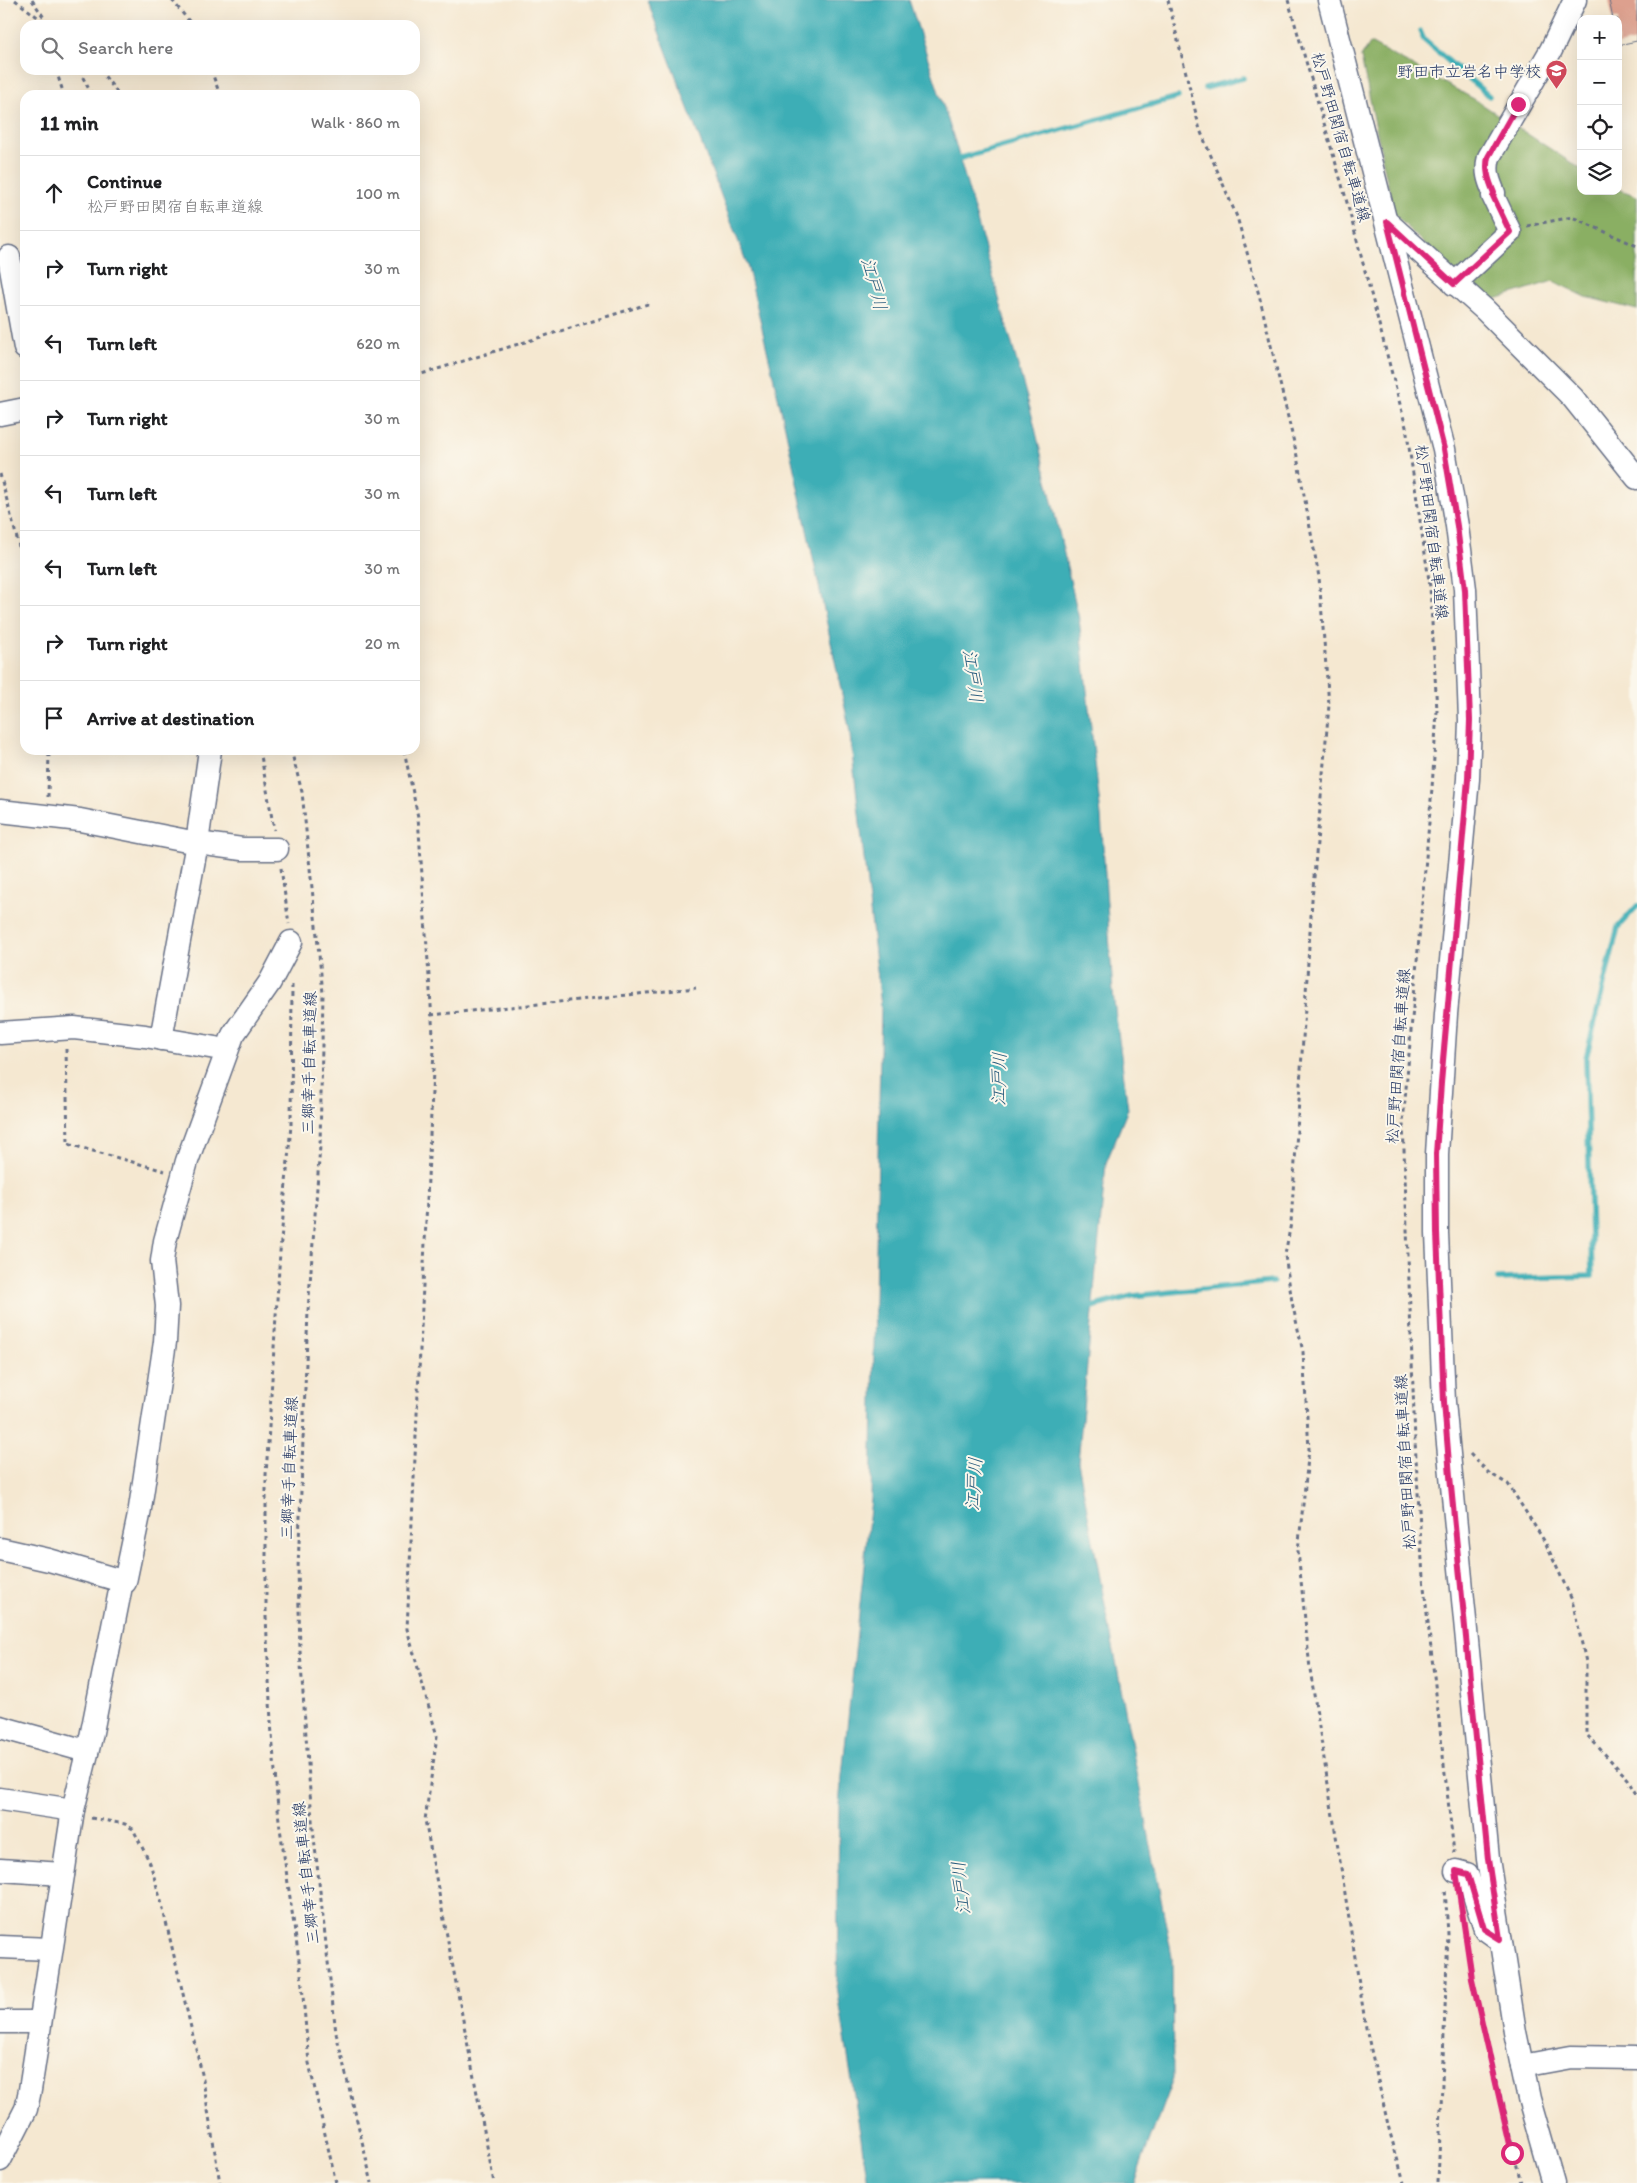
<!DOCTYPE html>
<meta charset="utf-8">
<style>
:root{--surface:#fff;--page:#f2f2f2;--text:#202124;--muted:#757577;--line:#e0e0e0}
body{margin:0;font-family:Itim,"Klee One",sans-serif;background:var(--page);color:var(--text)}
.controls{position:absolute;right:15px;top:15px;display:grid;overflow:hidden;border-radius:10px;box-shadow:0 5px 20px #0002}
.controls button{width:45px;height:45px;display:grid;place-items:center;padding:0;border:0;border-bottom:1px solid var(--line);background:var(--surface);color:var(--text);font:25px sans-serif}
.stop{position:absolute;width:15px;height:15px;margin:-11px;border:4px solid #db2777;border-radius:50%;background:#fff}
.stop.end{background:#db2777;border-color:#fff;box-shadow:0 1px 5px #0008}
.list{margin:0;padding:0;list-style:none}
h2{display:flex;justify-content:space-between;align-items:center;height:65px;margin:0;padding:0 20px;font-size:21px}
h2 small{font-size:16px;font-weight:400;color:var(--muted)}
.list li{display:grid;grid-template-columns:32px 1fr auto;gap:15px;align-items:center;box-sizing:border-box;height:75px;padding:0 20px;border-top:1px solid var(--line)}
.list b{display:block;font-size:19px;white-space:nowrap}
.list p{margin:0;font-size:16px;white-space:nowrap;color:var(--muted)}
.list em{font-size:16px;font-style:normal;color:var(--muted)}
.icon{flex:none;width:28px;height:28px;fill:none;stroke:currentColor;stroke-width:2;stroke-linecap:round;stroke-linejoin:round}
.map{position:relative;flex:none;width:1637px;height:2183px;overflow:hidden}
.search{position:absolute;background:var(--surface);box-shadow:0 5px 20px #0002;left:20px;top:20px;width:400px;height:55px;display:flex;align-items:center;gap:12px;box-sizing:border-box;padding:0 18px;border-radius:15px;color:var(--muted);font-size:19px}
.panel{position:absolute;background:var(--surface);box-shadow:0 5px 20px #0002;left:20px;top:90px;width:400px;height:665px;border-radius:15px}
.map>svg:first-child{display:block}
.forest{fill:#8aaf63;stroke:#526f60}
.water{fill:#3daeb6;stroke:#2c6e8a}
.lines{fill:none;stroke-linecap:round;stroke-linejoin:round}
.stream{stroke:#3daeb6;stroke-width:5.5}
.building{fill:#dda08e}
.minor-casing{stroke:#677086;stroke-width:25}
.path{stroke:#677086;stroke-width:3;stroke-dasharray:4 4;stroke-linecap:butt}
.minor{stroke:#fff;stroke-width:22}
.route{stroke:#db2777;stroke-width:6}
.labels{text-anchor:middle;dominant-baseline:central;stroke-width:4;stroke-linejoin:round;paint-order:stroke}
.poi-label{font-size:16px;fill:#1b2f5e;stroke:#fbf7ec;text-anchor:end}
.street-label{font-size:16px;fill:#1b2f5e;stroke:#fbf7ec}
.water-label{font-size:18px;font-style:italic;fill:#275b7d;stroke:#fbf7ec}
</style>
<div class="map">
<svg width="1637" height="2183" viewBox="0 0 1637 2183">
<rect width="100%" height="100%" fill="#fbf7ec"/>
<filter id="ink" filterUnits="userSpaceOnUse"><feTurbulence type="fractalNoise" baseFrequency=".02" numOctaves="2"/><feDisplacementMap in="SourceGraphic" scale="10" xChannelSelector="R" yChannelSelector="G"/><feConvolveMatrix kernelMatrix="1 2 1 2 8 2 1 2 1" color-interpolation-filters="sRGB"/></filter>
<filter id="wash" filterUnits="userSpaceOnUse"><feTurbulence type="fractalNoise" baseFrequency=".0096" numOctaves="4" result="noise"/><feDisplacementMap in="SourceGraphic" scale="20" xChannelSelector="R" yChannelSelector="G"/><feGaussianBlur stdDeviation="1.12" result="paint"/><feColorMatrix in="noise" values="0 0 0 0 0 0 0 0 0 0 0 0 0 0 0 0 0 1.4 0 .05"/><feComposite in="paint" operator="in"/></filter>
<g filter="url(#wash)">
<rect width="100%" height="100%" fill="#f5e8d1"/>
<path class="forest" d="M 1370,43 L 1474,99 L 1581,169 L 1581,191 L 1618,191 L 1618,189 L 1637,196 L 1637,310 L 1586,297 L 1553,281 L 1492,300 L 1451,271 L 1394,214 L 1361,57 Z"/>
<path class="water" d="M 647,0 L 909,0 L 955,142 L 1033,419 L 1079,619 L 1101,816 L 1113,993 L 1128,1109 L 1106,1163 L 1078,1462 L 1172,1957 L 1173,2078 L 1134,2183 L 868,2183 L 837,1987 L 839,1804 L 871,1499 L 881,1006 L 849,727 L 785,427 L 747,264 Z"/>
<g class="lines">
<g class="stream">
<path d="M 1420,31 L 1424,40 L 1489,96"/>
<path d="M 1205,88 L 1243,78"/>
<path d="M 954,160 L 1178,97"/>
<path d="M 1498,1279 L 1592,1276 L 1586,1058 L 1618,927 L 1637,906"/>
<path d="M 1088,1308 L 1132,1296 L 1273,1282"/>
</g>
</g>
<g id="blocks">
<path class="building" d="M 1609,0 L 1637,0 L 1637,41 L 1618,45 L 1618,19 L 1613,19 Z"/>
</g>
</g>
<g filter="url(#ink)">
<use href="#blocks" fill-opacity="0" stroke="#677086" stroke-width="1"/>
<g class="lines">
<defs>
<g id="minor">
<path d="M 1329,0 L 1444,449 L 1457,526 L 1465,589 L 1470,720 L 1468,779 L 1446,1014 L 1437,1154 L 1437,1233 L 1444,1402 L 1488,1859 L 1515,2032 L 1529,2099 L 1553,2183"/>
<path d="M 1387,222 L 1485,310 L 1573,398 L 1637,478"/>
<path d="M 9,257 L 25,348"/>
<path d="M 1454,284 L 1510,232 L 1493,196 L 1494,193 C 1489,181 1485,171 1489,157 L 1551,50 L 1575,0"/>
<path d="M 0,414 L 25,409"/>
<path d="M 0,811 L 80,820 L 197,843 L 242,849 L 277,849"/>
<path d="M 0,1033 L 74,1028 L 145,1036 L 227,1050"/>
<path d="M 161,1039 L 197,843 L 210,750"/>
<path d="M 0,1549 L 49,1560 L 122,1581"/>
<path d="M 0,1727 L 86,1751"/>
<path d="M 0,1799 L 73,1810"/>
<path d="M 0,1870 L 63,1874"/>
<path d="M 1456,1871 L 1467,1874 L 1485,1929 L 1499,1939"/>
<path d="M 0,1947 L 51,1949"/>
<path d="M 0,2022 L 40,2022"/>
<path d="M 1522,2066 L 1571,2057 L 1637,2058"/>
<path d="M 0,2160 L 26,2109 L 30,2090 L 73,1810 L 91,1737 L 122,1581 L 125,1582 L 139,1515 L 165,1342 L 167,1306 L 162,1261 L 165,1241 L 187,1161 L 233,1035 L 270,982 L 291,942"/>
</g>
</defs>
<use href="#minor" class="minor-casing"/>
<g class="path">
<path d="M 15,0 L 48,25"/>
<path d="M 32,0 L 47,22"/>
<path d="M 172,0 L 192,25"/>
<path d="M 1168,0 L 1200,130 L 1237,217 L 1259,295 L 1296,451 L 1319,577 L 1329,705 L 1312,900 L 1291,1223 L 1285,1255 L 1292,1302 L 1303,1352 L 1309,1449 L 1298,1551 L 1310,1669 L 1366,2028 L 1389,2129 L 1404,2183"/>
<path d="M 1288,0 L 1345,195 L 1406,427 L 1430,587 L 1437,711 L 1432,788 L 1403,1123 L 1415,1441 L 1423,1578 L 1454,1853"/>
<path d="M 56,70 L 64,95"/>
<path d="M 79,70 L 92,95"/>
<path d="M 100,70 L 119,95"/>
<path d="M 211,70 L 220,95"/>
<path d="M 1527,226 L 1572,217 L 1637,246"/>
<path d="M 415,376 L 651,303"/>
<path d="M 0,474 L 25,569"/>
<path d="M 260,750 L 274,830"/>
<path d="M 291,750 L 302,792 L 323,993 L 320,1146 L 308,1311 L 298,1568 L 300,1651 L 312,1820 L 336,2033 L 372,2183"/>
<path d="M 404,750 L 418,817 L 434,1049 L 407,1629 L 437,1736 L 425,1820 L 494,2183"/>
<path d="M 48,797 L 49,750"/>
<path d="M 281,868 L 289,924"/>
<path d="M 292,985 L 291,1125 L 280,1252 L 266,1475 L 266,1617 L 271,1722 L 279,1821 L 301,1974 L 309,2063 L 336,2183"/>
<path d="M 431,1015 L 696,988"/>
<path d="M 66,1049 L 68,1144 L 165,1171"/>
<path d="M 1470,1454 L 1489,1473 L 1508,1484 L 1545,1542 L 1572,1600 L 1586,1662 L 1586,1734 L 1628,1779 L 1637,1794"/>
<path d="M 91,1818 L 125,1824 L 133,1829 L 150,1863 L 161,1901 L 202,2074 L 220,2183"/>
<path d="M 1466,1938 L 1472,1979 L 1521,2183"/>
<path d="M 1438,2183 L 1448,1934 L 1445,1888"/>
</g>
<use href="#minor" class="minor"/>
</g>
</g>
<g class="lines" filter="url(#ink)">
<path class="route" d="M 1512,2153 L 1472,1979 L 1456,1871 L 1468,1874 L 1484,1929 L 1500,1939 L 1488,1859 L 1450,1476 L 1444,1402 L 1437,1233 L 1436,1154 L 1441,1083 L 1468,779 L 1470,720 L 1465,590 L 1457,526 L 1444,449 L 1387,222 L 1454,284 L 1510,232 L 1493,196 L 1494,193 C 1489,181 1485,171 1488,157 L 1518,104"/>
</g>
<defs>
<symbol id="school-pin" viewBox="-11 -11 22 30"><path d="M0 17L-7.5 6A9.5 9.5 0 1 1 7.5 6Z" fill="#d1495b" stroke="#fbf7ec"/><path d="M0-5L7-2L0 1L-7-2ZM-4 1L0 2.5L4 1V4Q0 6-4 4Z" fill="#fff"/></symbol>
</defs>
<g fill-rule="evenodd">
<use href="#school-pin" x="1544" y="58" width="25" height="34"/>
</g>
<g class="labels">
<g class="poi-label">
<text x="1541" y="71">野田市立岩名中学校</text>
</g>
<g class="street-label">
<text transform="translate(1341 137) rotate(74)">松戸野田関宿自転車道線</text>
<text transform="translate(1432 532) rotate(83)">松戸野田関宿自転車道線</text>
<text transform="translate(1398 1056) rotate(-86)">松戸野田関宿自転車道線</text>
<text transform="translate(309 1063) rotate(-89)">三郷幸手自転車道線</text>
<text transform="translate(1405 1462) rotate(-93)">松戸野田関宿自転車道線</text>
<text transform="translate(289 1468) rotate(-88)">三郷幸手自転車道線</text>
<text transform="translate(306 1873) rotate(-96)">三郷幸手自転車道線</text>
</g>
<g class="water-label">
<text transform="translate(874 284) rotate(75)">江戸川</text>
<text transform="translate(973 676) rotate(82)">江戸川</text>
<text transform="translate(999 1079) rotate(-89)">江戸川</text>
<text transform="translate(974 1484) rotate(-86)">江戸川</text>
<text transform="translate(961 1888) rotate(-96)">江戸川</text>
</g>
</g>
</svg>
<div class="controls">
<button>+</button>
<button>−</button>
<button><svg class="icon" aria-label="locate" viewBox="0 0 24 24"><circle cx="12" cy="12" r="6"/><path d="M12 2v4M12 18v4M2 12h4M18 12h4"/></svg></button>
<button><svg class="icon" aria-label="layers" viewBox="0 0 24 24"><path d="M12 4l9 5-9 5-9-5zM3 14l9 5 9-5"/></svg></button>
</div>
<div class="stop" style="left:1512px;top:2153px"></div>
<div class="stop end" style="left:1518px;top:104px"></div>
<div class="search"><svg class="icon" aria-label="search" viewBox="0 0 24 24"><circle cx="10" cy="10" r="6"/><path d="M15 15l6 6"/></svg>Search here</div>
<section class="panel">
<h2>11 min<small>Walk · 860 m</small></h2>
<ul class="list">
<li><svg class="icon" aria-label="ahead" viewBox="0 0 24 24"><path d="M12 20V5M6 11l6-6 6 6"/></svg><div><b>Continue</b><p>松戸野田関宿自転車道線</p></div><em>100 m</em></li>
<li><svg class="icon" aria-label="right" viewBox="0 0 24 24"><path d="M7 20v-9h11M14 6l5 5-5 5"/></svg><div><b>Turn right</b></div><em>30 m</em></li>
<li><svg class="icon" aria-label="left" viewBox="0 0 24 24"><path d="M17 20v-9H6M10 6l-5 5 5 5"/></svg><div><b>Turn left</b></div><em>620 m</em></li>
<li><svg class="icon" aria-label="right" viewBox="0 0 24 24"><path d="M7 20v-9h11M14 6l5 5-5 5"/></svg><div><b>Turn right</b></div><em>30 m</em></li>
<li><svg class="icon" aria-label="left" viewBox="0 0 24 24"><path d="M17 20v-9H6M10 6l-5 5 5 5"/></svg><div><b>Turn left</b></div><em>30 m</em></li>
<li><svg class="icon" aria-label="left" viewBox="0 0 24 24"><path d="M17 20v-9H6M10 6l-5 5 5 5"/></svg><div><b>Turn left</b></div><em>30 m</em></li>
<li><svg class="icon" aria-label="right" viewBox="0 0 24 24"><path d="M7 20v-9h11M14 6l5 5-5 5"/></svg><div><b>Turn right</b></div><em>20 m</em></li>
<li><svg class="icon" aria-label="arrive" viewBox="0 0 24 24"><path d="M6 21V4h12l-3 4 3 4H6"/></svg><div><b>Arrive at destination</b></div></li>
</ul>
</section>
</div>
